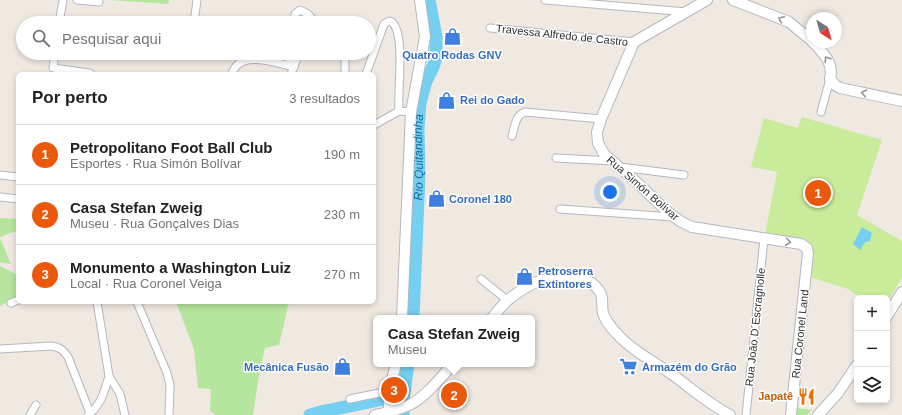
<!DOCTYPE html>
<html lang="pt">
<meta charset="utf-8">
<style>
:root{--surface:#fff;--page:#f6f6f6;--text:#202124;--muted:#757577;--line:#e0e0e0;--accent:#ea580c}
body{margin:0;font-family:Helvetica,sans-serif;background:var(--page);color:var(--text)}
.controls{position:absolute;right:12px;bottom:12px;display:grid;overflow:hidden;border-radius:6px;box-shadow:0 2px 6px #0003}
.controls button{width:36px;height:36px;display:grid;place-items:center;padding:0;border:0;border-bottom:1px solid var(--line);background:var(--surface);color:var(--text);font:20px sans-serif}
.compass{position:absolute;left:806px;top:12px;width:36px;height:36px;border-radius:50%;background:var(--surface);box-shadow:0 2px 6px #0003;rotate:143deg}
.you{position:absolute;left:610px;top:192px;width:14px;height:14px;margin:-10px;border:3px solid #fff;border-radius:50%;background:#1a73e8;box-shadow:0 0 0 6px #1a73e833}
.badge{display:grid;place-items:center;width:26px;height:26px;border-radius:50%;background:var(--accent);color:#fff;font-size:13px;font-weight:700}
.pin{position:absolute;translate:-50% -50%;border:2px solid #fff;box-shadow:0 1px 4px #0006}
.popup{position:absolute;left:373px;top:315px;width:162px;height:52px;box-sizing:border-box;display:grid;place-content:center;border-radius:6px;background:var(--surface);filter:drop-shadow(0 1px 3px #0005);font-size:13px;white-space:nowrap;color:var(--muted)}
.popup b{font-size:15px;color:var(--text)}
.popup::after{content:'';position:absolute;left:50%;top:100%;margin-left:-8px;border:8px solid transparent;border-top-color:var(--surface)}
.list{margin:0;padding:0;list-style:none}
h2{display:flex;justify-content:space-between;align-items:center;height:52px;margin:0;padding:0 16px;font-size:17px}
h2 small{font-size:13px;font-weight:400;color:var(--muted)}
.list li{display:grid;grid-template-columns:26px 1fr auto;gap:12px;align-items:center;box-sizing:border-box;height:60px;padding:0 16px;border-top:1px solid var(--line)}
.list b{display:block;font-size:15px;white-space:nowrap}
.list p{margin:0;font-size:13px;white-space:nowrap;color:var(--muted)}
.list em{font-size:13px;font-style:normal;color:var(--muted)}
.icon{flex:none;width:22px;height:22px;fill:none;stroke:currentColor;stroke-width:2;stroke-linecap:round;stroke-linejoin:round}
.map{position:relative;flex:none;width:902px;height:415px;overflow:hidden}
.search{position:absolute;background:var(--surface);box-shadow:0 2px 6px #0003;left:16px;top:16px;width:360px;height:44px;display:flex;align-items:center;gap:10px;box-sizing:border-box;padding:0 14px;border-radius:22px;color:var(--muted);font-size:15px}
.panel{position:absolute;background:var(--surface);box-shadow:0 2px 6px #0003;left:16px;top:72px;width:360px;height:232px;border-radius:6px}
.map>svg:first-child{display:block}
.green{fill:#b6e59e}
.pitch{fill:#c9ec9a}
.water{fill:#75cff0}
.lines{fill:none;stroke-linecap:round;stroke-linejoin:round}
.river{stroke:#75cff0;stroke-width:13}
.street-casing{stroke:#b4b7c1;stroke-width:9}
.secondary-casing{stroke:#b4b7c1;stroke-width:12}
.street{stroke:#fff;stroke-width:7}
.secondary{stroke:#fff;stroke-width:10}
.oneway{stroke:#969696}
.labels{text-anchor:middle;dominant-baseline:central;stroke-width:3;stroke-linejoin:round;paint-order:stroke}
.street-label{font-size:11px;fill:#2e2e2e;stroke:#fff}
.shop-label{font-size:11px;font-weight:bold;fill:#366cbe;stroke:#fff;text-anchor:start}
.food-label{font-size:11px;font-weight:bold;fill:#c56008;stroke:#fff;text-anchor:end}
.water-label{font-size:12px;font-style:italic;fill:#0d6fa3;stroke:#fff}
</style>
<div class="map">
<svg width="902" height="415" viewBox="0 0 902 415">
<rect width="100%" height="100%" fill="#efe9e1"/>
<g class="green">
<path d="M 110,0 L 169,0 L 168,4 Z"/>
<path d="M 0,218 L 18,219 L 18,231 L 13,232 L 0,237 Z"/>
<path d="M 0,238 L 11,264 L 2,263 L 0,262 Z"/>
<path d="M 0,266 L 18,275 L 18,296 L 0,306 Z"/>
<path d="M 176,302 L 289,302 L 279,345 L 265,348 L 259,375 L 253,415 L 216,415 L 210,411 L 211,389 L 198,388 L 194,349 Z"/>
<path d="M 399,364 L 406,364 L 402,394 L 391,395 Z"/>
<path d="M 797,408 L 812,410 L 807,415 L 797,415 Z"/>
</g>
<path class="pitch" d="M 802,117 L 882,140 L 857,215 L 902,241 L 902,278 L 887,303 L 887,298 L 861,298 L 848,289 L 810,277 L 810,246 L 806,241 L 765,235 L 777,172 L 751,167 L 764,118 L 798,128 Z"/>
<path class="water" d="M 862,227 L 872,233 L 870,241 L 865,242 L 860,250 L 853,244 Z"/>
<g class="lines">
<g class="river">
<path id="s1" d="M 413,318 L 419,175 L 418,128 L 420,103 L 426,81 L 433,67 L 436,58 L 436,37 L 429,0"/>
<path d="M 310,415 L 325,411 L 403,395"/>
<path d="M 403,415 L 403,399 L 408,364"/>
</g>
<defs>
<g id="street">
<path d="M 77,0 L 99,2"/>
<path d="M 545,0 L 687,12"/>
<path d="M 59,23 L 63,0"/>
<path d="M 194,23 L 197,0"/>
<path d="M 295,23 L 295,14 L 300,10 L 308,14 L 316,23"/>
<path d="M 490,28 L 634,42"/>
<path d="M 55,53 L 53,68 L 89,73 L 91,74"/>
<path d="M 284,53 L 294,67"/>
<path d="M 341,53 L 345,58 L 345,74"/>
<path d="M 232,74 C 239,49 276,63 294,67"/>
<path d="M 291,74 L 299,53"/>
<path d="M 366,74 L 384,24 L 389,21 L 392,22 C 406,35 397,92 399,111 L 411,112"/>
<path d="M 821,112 L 830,79"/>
<path d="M 374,125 L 399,111"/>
<path d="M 512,136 C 515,127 515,115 525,112 L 601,119"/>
<path d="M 556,158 L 612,161"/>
<path d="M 620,167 L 684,175"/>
<path d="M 0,175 L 18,177"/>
<path d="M 0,197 L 18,199"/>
<path d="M 560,209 L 673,217"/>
<path d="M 481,279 L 507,300"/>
<path d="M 97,302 L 109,376 L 120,394 L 125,415"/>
<path d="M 137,302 L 167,373 L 170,385 L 169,415"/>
<path d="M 11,303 L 18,300"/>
<path d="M 0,349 L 51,346 C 60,347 63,350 68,357 L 90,413"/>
<path d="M 350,399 L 389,391"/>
<path d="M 30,415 L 36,405"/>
<path d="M 88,415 C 102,404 104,392 109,376"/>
<path d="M 746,415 L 764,239"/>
</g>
<g id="secondary">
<path d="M 707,0 L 634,42 L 601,119 L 597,132 L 598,143 L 604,154 C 619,167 634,179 648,193 C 664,208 672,219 692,227 L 801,244 L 807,248 L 808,253 L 791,415"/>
<path d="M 733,0 L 789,22 L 812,41"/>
<path d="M 813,42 C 824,54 834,63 830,79 L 835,85 L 840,88 L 902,101"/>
<path d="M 887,316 L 902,292"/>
<path d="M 402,318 L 411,112 L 425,37 L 420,0"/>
<path d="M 492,318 C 497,312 502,305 508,300 C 527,284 551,273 575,277 C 585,278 594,283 600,292 C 604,298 601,307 603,313 C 606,323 614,331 621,338 C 636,353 656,363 673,375 C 692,389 709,404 730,415"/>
<path d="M 375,415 C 386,413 398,410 409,405 C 425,398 441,377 453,364"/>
<path d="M 389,415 L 389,391 L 396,364"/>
<path d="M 818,415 L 838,393 L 857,365"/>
</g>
</defs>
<use href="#street" class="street-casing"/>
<use href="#secondary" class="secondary-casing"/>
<use href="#street" class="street"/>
<use href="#secondary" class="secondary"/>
</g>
<defs><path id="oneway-chevron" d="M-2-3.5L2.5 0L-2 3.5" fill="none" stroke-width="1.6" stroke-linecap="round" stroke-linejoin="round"/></defs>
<g class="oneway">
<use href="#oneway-chevron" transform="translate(781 19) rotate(-155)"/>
<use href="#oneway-chevron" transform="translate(827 59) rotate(-124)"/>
<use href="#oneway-chevron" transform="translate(864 93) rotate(-168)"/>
<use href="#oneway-chevron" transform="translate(788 242) rotate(8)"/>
</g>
<defs>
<symbol id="shop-bare" viewBox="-9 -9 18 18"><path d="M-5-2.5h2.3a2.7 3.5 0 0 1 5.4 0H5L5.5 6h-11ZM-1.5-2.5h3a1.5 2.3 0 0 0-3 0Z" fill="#3f7fe0" stroke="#fff" stroke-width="2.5" paint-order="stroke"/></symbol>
<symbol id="supermarket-bare" viewBox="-9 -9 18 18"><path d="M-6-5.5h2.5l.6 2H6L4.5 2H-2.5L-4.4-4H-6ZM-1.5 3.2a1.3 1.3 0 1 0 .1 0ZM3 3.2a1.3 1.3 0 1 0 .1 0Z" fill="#3f7fe0" stroke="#fff" stroke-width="2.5" paint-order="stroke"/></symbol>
<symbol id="restaurant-bare" viewBox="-9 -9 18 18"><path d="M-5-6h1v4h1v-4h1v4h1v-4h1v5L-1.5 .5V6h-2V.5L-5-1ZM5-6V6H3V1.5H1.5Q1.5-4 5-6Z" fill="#e8710a" stroke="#fff" stroke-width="2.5" paint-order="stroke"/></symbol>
</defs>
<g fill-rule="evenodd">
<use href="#shop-bare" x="440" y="24" width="25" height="25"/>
<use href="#shop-bare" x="434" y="88" width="25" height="25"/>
<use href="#shop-bare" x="424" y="186" width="25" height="25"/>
<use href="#shop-bare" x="512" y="264" width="25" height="25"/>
<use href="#shop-bare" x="330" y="354" width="25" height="25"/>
<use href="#supermarket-bare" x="616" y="354" width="25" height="25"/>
<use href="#restaurant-bare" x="794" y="384" width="25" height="25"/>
</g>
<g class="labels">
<g class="street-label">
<text transform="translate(562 35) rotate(6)">Travessa Alfredo de Castro</text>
<text transform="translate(643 188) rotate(41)">Rua Simón Bolívar</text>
<text transform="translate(755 327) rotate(-84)">Rua João D´Escragnolle</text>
<text transform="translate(800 334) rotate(-84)">Rua Coronel Land</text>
</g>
<g class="shop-label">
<text x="452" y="55" text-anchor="middle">Quatro Rodas GNV</text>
<text x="460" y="100">Rei do Gado</text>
<text x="449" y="199">Coronel 180</text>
<text x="538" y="271">Petroserra<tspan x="538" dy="13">Extintores</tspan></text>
<text x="329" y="367" text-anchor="end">Mecânica Fusão</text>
<text x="642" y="367">Armazém do Grão</text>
</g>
<g class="food-label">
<text x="793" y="396">Japatê</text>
</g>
<g class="water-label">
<text stroke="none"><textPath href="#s1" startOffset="161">Rio Quitandinha</textPath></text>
</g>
</g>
</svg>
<div class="controls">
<button>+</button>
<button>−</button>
<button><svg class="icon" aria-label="layers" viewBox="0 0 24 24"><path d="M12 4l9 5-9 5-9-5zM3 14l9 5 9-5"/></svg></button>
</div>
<svg class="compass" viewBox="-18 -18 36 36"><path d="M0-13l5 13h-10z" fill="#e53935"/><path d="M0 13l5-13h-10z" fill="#757577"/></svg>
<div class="you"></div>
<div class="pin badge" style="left:818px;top:193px">1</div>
<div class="pin badge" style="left:454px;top:395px">2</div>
<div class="popup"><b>Casa Stefan Zweig</b>Museu</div>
<div class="pin badge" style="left:394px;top:390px">3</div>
<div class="search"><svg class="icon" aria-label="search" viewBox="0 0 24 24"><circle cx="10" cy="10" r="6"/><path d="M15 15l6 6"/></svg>Pesquisar aqui</div>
<section class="panel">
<h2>Por perto<small>3 resultados</small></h2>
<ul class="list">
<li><span class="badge">1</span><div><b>Petropolitano Foot Ball Club</b><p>Esportes · Rua Simón Bolívar</p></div><em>190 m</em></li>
<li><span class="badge">2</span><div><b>Casa Stefan Zweig</b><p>Museu · Rua Gonçalves Dias</p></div><em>230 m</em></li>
<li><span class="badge">3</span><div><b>Monumento a Washington Luiz</b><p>Local · Rua Coronel Veiga</p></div><em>270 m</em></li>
</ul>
</section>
</div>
